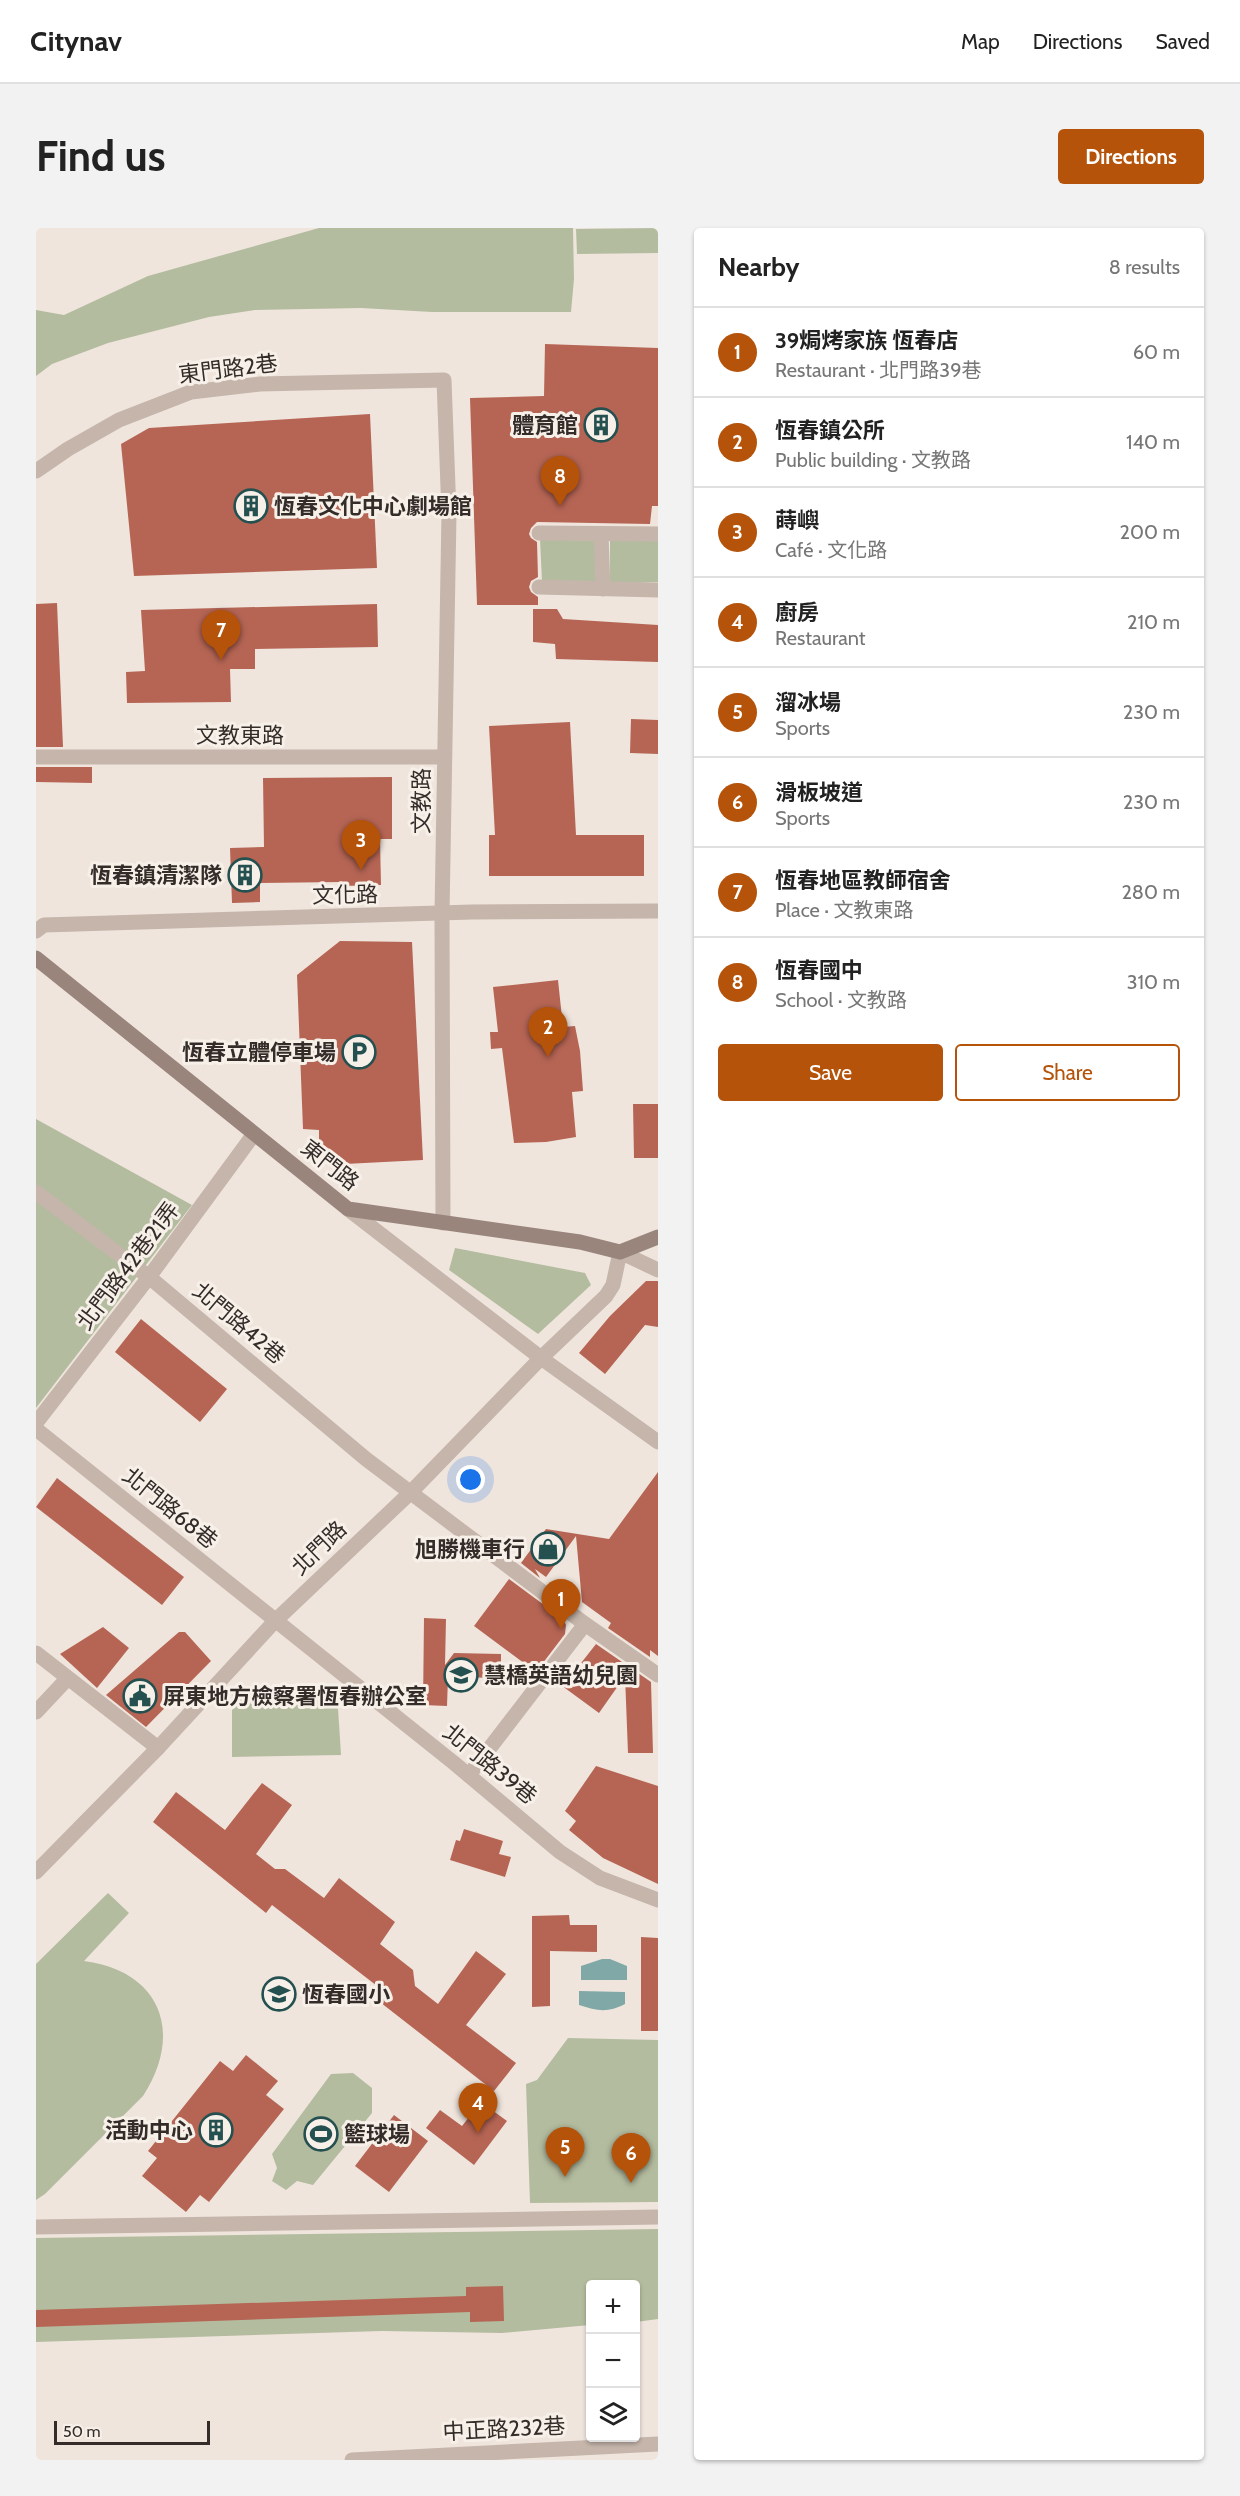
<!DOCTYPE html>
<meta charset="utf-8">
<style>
:root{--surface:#fff;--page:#f2f2f2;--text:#222;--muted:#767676;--line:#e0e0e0;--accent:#b45309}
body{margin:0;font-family:Cabin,"Noto Sans TC",sans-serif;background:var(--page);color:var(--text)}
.controls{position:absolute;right:18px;bottom:18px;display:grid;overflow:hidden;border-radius:6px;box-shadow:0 2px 4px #0004}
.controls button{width:54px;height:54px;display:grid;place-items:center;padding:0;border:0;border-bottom:2px solid var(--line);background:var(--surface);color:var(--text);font:30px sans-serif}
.scale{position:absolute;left:18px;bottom:15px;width:156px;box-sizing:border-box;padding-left:6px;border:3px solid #342c29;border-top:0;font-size:16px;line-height:21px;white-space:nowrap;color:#342c29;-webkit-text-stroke:4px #f7f0e9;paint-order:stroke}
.you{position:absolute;left:435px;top:1252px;width:21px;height:21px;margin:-15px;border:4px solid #fff;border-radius:50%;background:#1a73e8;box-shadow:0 0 0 9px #1a73e833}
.badge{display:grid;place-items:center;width:39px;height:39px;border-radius:50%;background:var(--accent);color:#fff;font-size:20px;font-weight:700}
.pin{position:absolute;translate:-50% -50px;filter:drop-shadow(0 2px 3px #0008)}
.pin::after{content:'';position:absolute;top:32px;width:21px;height:18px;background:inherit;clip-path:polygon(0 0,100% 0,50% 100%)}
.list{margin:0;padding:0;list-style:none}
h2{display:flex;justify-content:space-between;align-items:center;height:78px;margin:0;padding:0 24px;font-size:26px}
h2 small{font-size:20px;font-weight:400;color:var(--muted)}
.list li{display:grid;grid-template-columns:39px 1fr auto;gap:18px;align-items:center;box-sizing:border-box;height:90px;padding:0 24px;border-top:2px solid var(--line)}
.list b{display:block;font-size:22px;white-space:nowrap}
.list p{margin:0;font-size:20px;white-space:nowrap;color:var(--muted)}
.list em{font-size:20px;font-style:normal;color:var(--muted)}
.actions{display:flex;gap:12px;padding:18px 24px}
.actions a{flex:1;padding:14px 0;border:2px solid var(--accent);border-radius:6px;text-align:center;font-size:21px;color:var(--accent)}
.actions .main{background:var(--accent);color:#fff}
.icon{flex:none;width:33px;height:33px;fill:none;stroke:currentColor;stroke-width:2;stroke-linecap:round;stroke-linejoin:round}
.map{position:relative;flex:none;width:622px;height:2232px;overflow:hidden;border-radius:6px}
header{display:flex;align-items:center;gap:36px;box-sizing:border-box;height:84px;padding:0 30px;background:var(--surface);border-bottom:2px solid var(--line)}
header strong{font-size:28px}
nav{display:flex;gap:33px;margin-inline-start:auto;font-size:21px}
.intro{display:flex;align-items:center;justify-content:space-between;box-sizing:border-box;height:144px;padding:0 36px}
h1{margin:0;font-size:42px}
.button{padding:15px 27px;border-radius:6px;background:var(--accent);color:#fff;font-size:21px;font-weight:700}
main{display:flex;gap:36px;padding:0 36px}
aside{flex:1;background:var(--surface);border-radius:6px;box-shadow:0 2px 4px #0004}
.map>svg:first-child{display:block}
.green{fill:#b4bc9f}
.water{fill:#80a8a7}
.building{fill:#b66554}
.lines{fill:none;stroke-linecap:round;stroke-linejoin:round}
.street{stroke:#c5b5ab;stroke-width:15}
.secondary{stroke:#99857c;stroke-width:15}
.labels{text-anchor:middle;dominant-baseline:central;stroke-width:6;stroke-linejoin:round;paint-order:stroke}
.street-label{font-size:22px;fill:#342c29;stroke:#f7f0e9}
.poi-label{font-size:22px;font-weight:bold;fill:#342c29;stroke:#f7f0e9;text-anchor:end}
</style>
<header>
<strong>Citynav</strong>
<nav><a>Map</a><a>Directions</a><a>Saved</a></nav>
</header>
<div class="intro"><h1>Find us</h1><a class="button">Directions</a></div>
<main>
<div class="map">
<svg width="622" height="2232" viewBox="0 0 622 2232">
<rect width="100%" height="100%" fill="#efe5dd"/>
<g class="green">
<path d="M 283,0 L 537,0 L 538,51 L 535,84 L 396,84 L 325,80 L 219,82 L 173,89 L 72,115 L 16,136 L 0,148 L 0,82 L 28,87 L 112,48 Z"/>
<path d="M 622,0 L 622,25 L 541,26 L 540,1 Z"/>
<path d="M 504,311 L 560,313 L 560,354 L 506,354 Z"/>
<rect x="574" y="313" width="48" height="41"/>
<path d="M 0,891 L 156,977 L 0,1180 Z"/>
<path d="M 419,1020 L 549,1045 L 555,1057 L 502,1106 L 413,1042 Z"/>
<path d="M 301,1464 L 305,1527 L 196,1529 L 196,1465 Z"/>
<path d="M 72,1665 L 93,1685 L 48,1733 C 125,1743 148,1805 107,1868 L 9,1966 L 0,1972 L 0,1736 Z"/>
<path d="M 532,1810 L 622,1812 L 622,1974 L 494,1975 L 490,1856 L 501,1852 Z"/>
<path d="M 317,1845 L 336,1860 L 336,1885 L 277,1957 L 261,1953 L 250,1962 L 236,1953 L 241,1940 L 236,1926 L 295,1846 Z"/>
<path d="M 622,2001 L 622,2091 L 600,2094 L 600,2056 L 554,2056 L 554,2097 L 466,2105 L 346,2103 L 0,2114 L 0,2010 Z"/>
</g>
<g class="water">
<path d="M 566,1731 L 574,1731 L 591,1738 L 591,1752 L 545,1752 L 545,1738 Z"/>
<path d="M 543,1763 L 589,1764 L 589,1776 C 572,1785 561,1783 543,1777 Z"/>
</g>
<g class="building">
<path d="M 509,116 L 622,120 L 622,278 L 616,278 L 614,296 L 501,294 L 495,300 L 493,306 L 495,310 L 501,314 L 502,349 L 495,353 L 493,359 L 495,364 L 502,369 L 502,377 L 441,377 L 434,170 L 508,168 Z"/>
<path d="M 334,186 L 341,340 L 98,348 L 85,216 L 113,200 Z"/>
<path d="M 21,375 L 27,519 L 0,519 L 0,376 Z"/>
<path d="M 341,376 L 342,419 L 219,421 L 219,441 L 194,441 L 195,474 L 91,475 L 90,444 L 109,443 L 105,382 Z"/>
<path d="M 497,381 L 521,381 L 527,391 L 622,397 L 622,434 L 520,431 L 519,416 L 497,414 Z"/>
<path d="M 595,491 L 622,492 L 622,526 L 594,525 Z"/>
<path d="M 534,494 L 540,607 L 608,607 L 608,648 L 453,648 L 453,607 L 459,607 L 453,498 Z"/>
<path d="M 0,539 L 56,539 L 56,555 L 0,554 Z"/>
<path d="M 356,549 L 356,611 L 344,611 L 345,657 L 305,658 L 305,654 L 224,655 L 224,674 L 196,675 L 194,620 L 228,619 L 227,550 Z"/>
<path d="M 304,713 L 376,714 L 387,932 L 309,936 L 283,915 L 283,902 L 267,901 L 261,747 Z"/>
<path d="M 522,752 L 527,799 L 539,798 L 544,823 L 547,863 L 536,864 L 540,909 L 510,914 L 478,915 L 466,820 L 455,821 L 454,804 L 462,804 L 457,759 Z"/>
<path d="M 597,876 L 622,876 L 622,930 L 598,930 Z"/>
<path d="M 610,1053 L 622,1053 L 622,1099 L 609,1097 L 569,1146 L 543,1125 L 574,1088 Z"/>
<path d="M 105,1091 L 191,1161 L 164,1194 L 79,1124 Z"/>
<path d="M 622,1244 L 622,1428 L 614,1422 L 614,1429 L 572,1400 L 575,1395 L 546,1374 L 540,1308 L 510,1349 L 499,1341 L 504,1350 L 485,1335 L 510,1301 L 573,1311 Z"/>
<path d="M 21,1250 L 148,1349 L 126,1377 L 0,1279 Z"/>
<path d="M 473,1351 L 527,1391 L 530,1397 L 529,1406 L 500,1444 L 438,1398 Z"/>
<path d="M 388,1390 L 410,1391 L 409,1437 L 418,1425 L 465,1426 L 465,1450 L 412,1449 L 411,1478 L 387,1477 Z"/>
<path d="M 67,1399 L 93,1420 L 61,1460 L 24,1426 Z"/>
<path d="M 143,1404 L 149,1404 L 175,1433 L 110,1499 L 70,1467 Z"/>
<path d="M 560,1416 L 615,1454 L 617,1525 L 592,1525 L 589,1448 L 563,1485 L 518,1452 L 528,1440 L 527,1458 Z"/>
<path d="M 560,1538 L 622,1558 L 622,1656 L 567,1630 L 533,1602 L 540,1593 L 529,1583 Z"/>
<path d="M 226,1555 L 256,1577 L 220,1626 L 239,1641 L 249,1641 L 288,1670 L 303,1650 L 359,1694 L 344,1716 L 377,1742 L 379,1758 L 402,1776 L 440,1723 L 470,1746 L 430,1797 L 480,1835 L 458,1863 L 340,1771 L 345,1761 L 236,1677 L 230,1685 L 117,1594 L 140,1564 L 189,1602 Z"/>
<path d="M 428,1601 L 467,1613 L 463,1626 L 475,1629 L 469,1649 L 414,1632 L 420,1612 L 424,1613 Z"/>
<path d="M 533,1687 L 534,1697 L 561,1697 L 561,1724 L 514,1723 L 514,1778 L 496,1779 L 496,1688 Z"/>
<path d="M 605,1709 L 622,1710 L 622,1803 L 605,1803 Z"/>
<path d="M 210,1827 L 242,1853 L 230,1867 L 248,1881 L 173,1974 L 164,1967 L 150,1984 L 106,1948 L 121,1930 L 112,1923 L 184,1833 L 197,1843 Z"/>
<path d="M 445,1874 L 471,1893 L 438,1937 L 390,1900 L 404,1882 L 426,1898 Z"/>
<path d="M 358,1887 L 392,1913 L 353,1964 L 319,1938 Z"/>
<path d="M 467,2058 L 468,2093 L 434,2094 L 434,2084 L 0,2099 L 0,2082 L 430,2068 L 430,2059 Z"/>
</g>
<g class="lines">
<g class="street">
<path d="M 0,243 L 32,221 L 83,192 L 155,164 L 224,156 L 408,152 L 413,286 L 406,685 L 407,995"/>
<path d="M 503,305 L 622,306"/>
<path d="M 565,306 L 567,361"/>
<path d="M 503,359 L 622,362"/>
<path d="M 0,529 L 408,529"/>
<path d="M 0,703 L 8,697 L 436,684 L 622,683"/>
<path d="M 0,964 L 113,1049 L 330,1231 L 549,1396 L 622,1447"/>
<path d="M 312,981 L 505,1130 L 622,1214"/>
<path d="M 0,1195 L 113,1049 L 218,906"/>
<path d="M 0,1201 L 418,1535 L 524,1624 L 564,1650 L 622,1672"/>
<path d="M 0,1425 L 122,1520"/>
<path d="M 0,1484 L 31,1451"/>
<path d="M 433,1547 L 549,1396"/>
<path d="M 0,1644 L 122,1520 L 239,1393 L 374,1265 L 505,1130 L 570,1068 L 577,1057 L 584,1024 L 622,1042"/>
<path d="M 0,1999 L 622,1989"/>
<path d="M 316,2232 L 622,2216"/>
</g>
<path class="secondary" d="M 0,730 L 312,981 L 544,1014 L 584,1024 L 622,1009"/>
</g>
<defs>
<symbol id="building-ring" viewBox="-11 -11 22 22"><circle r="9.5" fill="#f7f0e9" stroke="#245050" stroke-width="1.5"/><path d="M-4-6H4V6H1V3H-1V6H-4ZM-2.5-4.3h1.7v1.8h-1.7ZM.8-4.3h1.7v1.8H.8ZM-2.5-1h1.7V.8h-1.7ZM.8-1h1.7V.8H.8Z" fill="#245050"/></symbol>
<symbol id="parking-ring" viewBox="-11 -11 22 22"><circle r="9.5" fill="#f7f0e9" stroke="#245050" stroke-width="1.5"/><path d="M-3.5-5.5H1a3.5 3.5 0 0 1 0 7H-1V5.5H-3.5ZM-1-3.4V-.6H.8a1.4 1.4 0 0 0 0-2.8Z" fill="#245050"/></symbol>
<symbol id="shop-ring" viewBox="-11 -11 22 22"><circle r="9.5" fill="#f7f0e9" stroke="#245050" stroke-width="1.5"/><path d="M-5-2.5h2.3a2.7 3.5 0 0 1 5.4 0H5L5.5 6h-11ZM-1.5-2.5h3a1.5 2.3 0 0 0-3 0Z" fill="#245050"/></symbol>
<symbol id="school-ring" viewBox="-11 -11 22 22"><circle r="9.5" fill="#f7f0e9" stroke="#245050" stroke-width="1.5"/><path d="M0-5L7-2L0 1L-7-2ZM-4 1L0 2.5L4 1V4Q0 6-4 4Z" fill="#245050"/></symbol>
<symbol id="civic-ring" viewBox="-11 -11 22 22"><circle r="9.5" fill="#f7f0e9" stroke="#245050" stroke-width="1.5"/><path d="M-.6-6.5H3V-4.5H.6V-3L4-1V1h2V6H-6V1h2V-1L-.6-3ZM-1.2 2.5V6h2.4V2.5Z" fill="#245050"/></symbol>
<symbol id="stadium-ring" viewBox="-11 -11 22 22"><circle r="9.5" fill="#f7f0e9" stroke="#245050" stroke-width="1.5"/><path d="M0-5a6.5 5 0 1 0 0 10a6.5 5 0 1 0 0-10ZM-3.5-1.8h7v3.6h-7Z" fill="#245050"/></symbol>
</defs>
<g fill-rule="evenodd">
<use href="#building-ring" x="546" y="178" width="38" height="38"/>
<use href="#building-ring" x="196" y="259" width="38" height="38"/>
<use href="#building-ring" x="190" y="628" width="38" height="38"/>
<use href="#parking-ring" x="304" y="805" width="38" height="38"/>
<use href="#shop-ring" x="493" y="1302" width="38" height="38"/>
<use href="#school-ring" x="406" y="1428" width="38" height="38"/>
<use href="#civic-ring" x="85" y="1449" width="38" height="38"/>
<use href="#school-ring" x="224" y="1747" width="38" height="38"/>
<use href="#building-ring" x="161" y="1883" width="38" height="38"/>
<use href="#stadium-ring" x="266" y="1887" width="38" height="38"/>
</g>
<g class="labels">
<g class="street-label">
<text transform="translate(192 141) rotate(-7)">東門路2巷</text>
<text x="204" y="507">文教東路</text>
<text transform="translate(385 573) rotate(-90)">文教路</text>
<text transform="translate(309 667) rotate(-1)">文化路</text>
<text transform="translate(294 937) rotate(38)">東門路</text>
<text transform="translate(92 1038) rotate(-53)">北門路42巷21弄</text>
<text transform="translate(203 1095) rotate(40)">北門路42巷</text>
<text transform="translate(134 1280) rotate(39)">北門路68巷</text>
<text transform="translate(283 1320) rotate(-44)">北門路</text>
<text transform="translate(454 1536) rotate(39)">北門路39巷</text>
<text transform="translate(468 2201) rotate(-3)">中正路232巷</text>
</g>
<g class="poi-label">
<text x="542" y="197">體育館</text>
<text x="238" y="278" text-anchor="start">恆春文化中心劇場館</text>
<text x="186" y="647">恆春鎮清潔隊</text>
<text x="300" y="824">恆春立體停車場</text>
<text x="489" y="1321">旭勝機車行</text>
<text x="448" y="1447" text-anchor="start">慧橋英語幼兒園</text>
<text x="127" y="1468" text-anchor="start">屏東地方檢察署恆春辦公室</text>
<text x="266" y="1766" text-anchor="start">恆春國小</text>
<text x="157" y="1902">活動中心</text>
<text x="308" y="1906" text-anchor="start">籃球場</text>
</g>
</g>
</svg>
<div class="controls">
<button>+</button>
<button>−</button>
<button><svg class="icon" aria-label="layers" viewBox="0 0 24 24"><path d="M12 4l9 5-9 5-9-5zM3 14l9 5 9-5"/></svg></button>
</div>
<div class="scale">50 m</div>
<div class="you"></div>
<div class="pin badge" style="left:525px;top:1401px">1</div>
<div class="pin badge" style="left:512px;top:829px">2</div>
<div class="pin badge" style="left:325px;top:642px">3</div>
<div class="pin badge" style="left:442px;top:1905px">4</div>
<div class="pin badge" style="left:529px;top:1949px">5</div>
<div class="pin badge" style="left:595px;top:1955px">6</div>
<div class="pin badge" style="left:185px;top:432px">7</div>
<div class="pin badge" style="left:524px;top:278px">8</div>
</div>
<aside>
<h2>Nearby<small>8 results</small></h2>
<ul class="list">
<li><span class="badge">1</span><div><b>39焗烤家族 恆春店</b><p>Restaurant · 北門路39巷</p></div><em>60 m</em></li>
<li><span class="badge">2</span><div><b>恆春鎮公所</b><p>Public building · 文教路</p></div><em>140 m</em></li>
<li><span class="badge">3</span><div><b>蒔嶼</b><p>Café · 文化路</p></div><em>200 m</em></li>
<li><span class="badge">4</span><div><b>廚房</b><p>Restaurant</p></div><em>210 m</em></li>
<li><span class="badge">5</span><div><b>溜冰場</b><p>Sports</p></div><em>230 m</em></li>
<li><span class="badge">6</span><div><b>滑板坡道</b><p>Sports</p></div><em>230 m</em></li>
<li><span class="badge">7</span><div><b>恆春地區教師宿舍</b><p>Place · 文教東路</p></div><em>280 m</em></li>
<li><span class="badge">8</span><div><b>恆春國中</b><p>School · 文教路</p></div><em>310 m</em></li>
</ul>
<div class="actions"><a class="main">Save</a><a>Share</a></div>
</aside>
</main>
